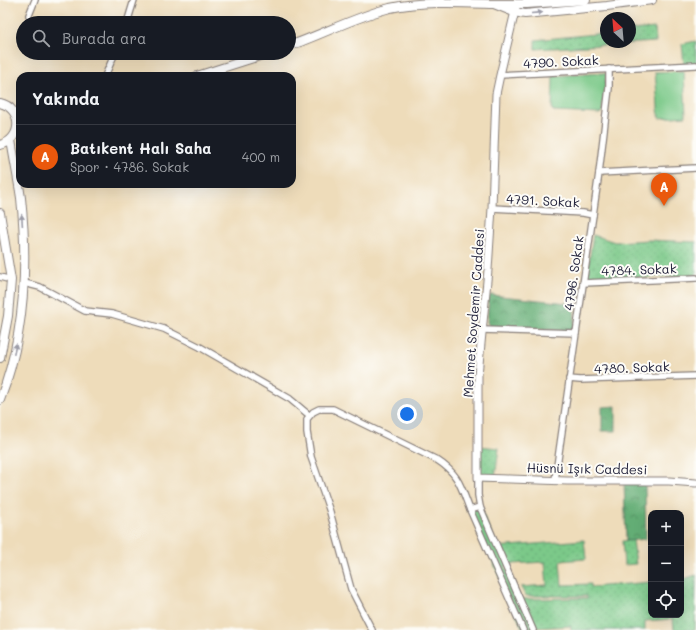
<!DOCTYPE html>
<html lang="tr">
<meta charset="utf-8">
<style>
:root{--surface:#171b24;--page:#20242c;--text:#f1f3f6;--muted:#9ea1a6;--line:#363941;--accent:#ea580c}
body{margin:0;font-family:Mali,sans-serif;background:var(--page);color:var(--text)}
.controls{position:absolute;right:12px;bottom:12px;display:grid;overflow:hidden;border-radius:8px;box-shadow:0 4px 16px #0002}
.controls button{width:36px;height:36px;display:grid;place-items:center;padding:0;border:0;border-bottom:1px solid var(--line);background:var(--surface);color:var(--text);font:20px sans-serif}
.compass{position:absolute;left:600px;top:12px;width:36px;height:36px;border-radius:50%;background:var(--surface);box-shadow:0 4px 16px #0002;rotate:334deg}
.you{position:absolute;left:407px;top:414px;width:14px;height:14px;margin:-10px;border:3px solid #fff;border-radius:50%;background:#1a73e8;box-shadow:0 0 0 6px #1a73e833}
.badge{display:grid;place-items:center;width:26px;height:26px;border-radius:50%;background:var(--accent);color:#fff;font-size:13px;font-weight:700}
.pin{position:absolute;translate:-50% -33px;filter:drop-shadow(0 1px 2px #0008)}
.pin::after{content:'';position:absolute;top:21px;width:14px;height:12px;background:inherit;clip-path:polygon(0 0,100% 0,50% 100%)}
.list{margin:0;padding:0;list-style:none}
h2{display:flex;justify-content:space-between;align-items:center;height:52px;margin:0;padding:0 16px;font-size:17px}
h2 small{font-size:13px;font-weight:400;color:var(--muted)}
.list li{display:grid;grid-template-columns:26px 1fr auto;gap:12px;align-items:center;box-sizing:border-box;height:64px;padding:0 16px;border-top:1px solid var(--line)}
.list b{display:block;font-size:15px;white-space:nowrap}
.list p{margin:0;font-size:13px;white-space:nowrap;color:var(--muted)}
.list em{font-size:13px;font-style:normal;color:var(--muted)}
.icon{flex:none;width:22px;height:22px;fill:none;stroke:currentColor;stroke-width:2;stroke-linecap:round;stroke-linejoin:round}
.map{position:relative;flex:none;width:696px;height:630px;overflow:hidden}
.search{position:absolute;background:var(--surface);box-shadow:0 4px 16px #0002;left:16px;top:16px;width:280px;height:44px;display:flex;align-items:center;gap:10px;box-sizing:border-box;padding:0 14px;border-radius:22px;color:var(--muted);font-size:15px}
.panel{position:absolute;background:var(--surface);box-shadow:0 4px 16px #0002;left:16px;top:72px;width:280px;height:116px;border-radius:12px}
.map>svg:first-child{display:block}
.grass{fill:url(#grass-dots);stroke:#4e7662;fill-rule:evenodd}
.forest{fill:url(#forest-crowns);stroke:#436858}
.park{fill:#7bc989;stroke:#4e7662}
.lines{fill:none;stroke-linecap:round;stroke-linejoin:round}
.minor-casing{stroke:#887f7a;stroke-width:8}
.tertiary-casing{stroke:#887f7a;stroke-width:9}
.primary-casing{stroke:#887f7a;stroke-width:10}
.minor{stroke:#fff;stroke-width:5.5}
.tertiary{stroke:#fff;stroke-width:7}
.primary{stroke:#fff;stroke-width:8}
.oneway{fill:#9c9ca7}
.labels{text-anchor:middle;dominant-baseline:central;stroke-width:4;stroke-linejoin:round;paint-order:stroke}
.street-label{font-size:13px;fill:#22223b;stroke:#fdfcf7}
</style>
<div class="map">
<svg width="696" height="630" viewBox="0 0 696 630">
<defs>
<pattern id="grass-dots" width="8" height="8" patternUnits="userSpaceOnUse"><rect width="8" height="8" fill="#7bc989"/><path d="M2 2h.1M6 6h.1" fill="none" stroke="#6aac77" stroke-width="1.8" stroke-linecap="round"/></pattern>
<pattern id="forest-crowns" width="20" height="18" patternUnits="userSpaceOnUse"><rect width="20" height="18" fill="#64ad75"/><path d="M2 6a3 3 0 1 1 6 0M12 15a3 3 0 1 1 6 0" fill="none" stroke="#528c61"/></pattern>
</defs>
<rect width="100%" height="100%" fill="#fdfcf7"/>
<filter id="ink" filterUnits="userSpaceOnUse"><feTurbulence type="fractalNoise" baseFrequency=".025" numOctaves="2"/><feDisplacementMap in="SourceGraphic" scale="8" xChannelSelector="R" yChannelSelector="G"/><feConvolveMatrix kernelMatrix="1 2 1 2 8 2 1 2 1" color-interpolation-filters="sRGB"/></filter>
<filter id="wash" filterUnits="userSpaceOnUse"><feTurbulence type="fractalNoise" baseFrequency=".012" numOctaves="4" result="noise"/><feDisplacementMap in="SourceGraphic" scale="16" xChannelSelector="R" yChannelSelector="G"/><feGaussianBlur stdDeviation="0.9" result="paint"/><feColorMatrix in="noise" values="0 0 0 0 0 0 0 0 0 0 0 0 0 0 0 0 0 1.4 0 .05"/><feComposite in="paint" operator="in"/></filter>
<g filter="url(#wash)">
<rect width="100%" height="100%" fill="#eedcba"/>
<g class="grass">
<path d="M 655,28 L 656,42 L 535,49 L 535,40 L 606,33 L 606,42 L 630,42 L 630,30 Z"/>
<path d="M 696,41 L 696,65 L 684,65 L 682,44 Z"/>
<path d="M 593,235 L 615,242 L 649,240 L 696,242 L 696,275 L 588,280 L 587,277 Z"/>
<path d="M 478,446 L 499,448 L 495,478 L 478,478 Z"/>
<path d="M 480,507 L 497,547 L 584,540 L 586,559 L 560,561 L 562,585 L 591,584 L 591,587 L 651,582 L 651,615 L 681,615 L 681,580 L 696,575 L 695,630 L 674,630 L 673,619 L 645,621 L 645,630 L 571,630 L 571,626 L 532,628 L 533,630 L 523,630 L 470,510 ZM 545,562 L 547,585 L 521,587 L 525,595 L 528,596 L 587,596 L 588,598 L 524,599 L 520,600 L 505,566 L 511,564 Z"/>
<path d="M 633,540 L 636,564 L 624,565 L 622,541 Z"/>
</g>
<g class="forest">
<path d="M 491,295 L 568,303 C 577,308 575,320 573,329 L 567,331 L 489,326 L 487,322 L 489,296 Z"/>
<path d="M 616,406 L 616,431 L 602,431 L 602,407 Z"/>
<path d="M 624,481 L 645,481 L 646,539 L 626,541 Z"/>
</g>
<g class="park">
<path d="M 684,71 L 686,116 L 659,118 L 655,72 Z"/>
<path d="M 604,73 L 606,74 L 602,113 L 599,114 L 556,112 L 552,110 L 553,76 Z"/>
</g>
</g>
<g filter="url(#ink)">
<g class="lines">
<defs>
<g id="minor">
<path d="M 29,15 L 35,0"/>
<path d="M 127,23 L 134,0"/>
<path d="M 500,75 L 696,65"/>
<path d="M 105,76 L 115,53"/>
<path d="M 599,173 L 696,168"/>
<path d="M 492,208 L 583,213 L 593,215"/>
<path d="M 0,277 L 11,280"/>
<path d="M 24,283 L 40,287 L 85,311 L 112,314 L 164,329 L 200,347 L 290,399 L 309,415"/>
<path d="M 583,283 L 696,278"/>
<path d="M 482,330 L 576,333"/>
<path d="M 569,379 L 580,380 L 696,376"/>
<path d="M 478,478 L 478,495 L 480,507 L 533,630"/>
<path d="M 555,480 L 599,173 L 609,88 L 609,69"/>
<path d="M 470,510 L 523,630"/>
<path d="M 372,630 L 351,589 L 330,512 L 311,457 L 307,432 L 307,419 L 313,412 L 319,409 L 333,409 L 437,460 C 459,474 461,487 470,510 L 480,507"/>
</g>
<path id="tertiary" d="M 516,7 L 500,75 L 496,94 L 492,208 L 488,270 L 478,375 L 478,478 L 567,481 L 669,481 L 696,483"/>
<g id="primary">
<path d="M 586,0 L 527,4 L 494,4 L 514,12 L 525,14 L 607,6 L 652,0"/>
<path d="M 289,46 C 321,35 357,16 390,8 C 424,1 460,3 494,4"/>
<path d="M 197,76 L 269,53"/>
<path d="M 0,103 C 23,108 23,140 0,145"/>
<path d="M 0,213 L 11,280 L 8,316 L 0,358"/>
<path d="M 0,400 C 25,336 28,265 21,198 C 18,178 14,159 11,140"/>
</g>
</defs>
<use href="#minor" class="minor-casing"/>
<use href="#tertiary" class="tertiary-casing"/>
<use href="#primary" class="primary-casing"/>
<use href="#minor" class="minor"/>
<use href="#tertiary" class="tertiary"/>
<use href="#primary" class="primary"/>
</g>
<defs><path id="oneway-solid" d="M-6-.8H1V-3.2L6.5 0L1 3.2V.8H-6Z"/></defs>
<g class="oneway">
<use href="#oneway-solid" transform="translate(537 13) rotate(-5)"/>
<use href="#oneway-solid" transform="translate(22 220) rotate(-94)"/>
<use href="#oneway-solid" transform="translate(15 349) rotate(-78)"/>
</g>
</g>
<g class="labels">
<g class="street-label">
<text transform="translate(561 61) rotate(-3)">4790. Sokak</text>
<text transform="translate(543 200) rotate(3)">4791. Sokak</text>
<text transform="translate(639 269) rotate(-2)">4784. Sokak</text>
<text transform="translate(573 273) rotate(-82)">4796. Sokak</text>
<text transform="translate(473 313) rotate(-86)">Mehmet Soydemir Caddesi</text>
<text transform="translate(632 367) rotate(-2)">4780. Sokak</text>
<text transform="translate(587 468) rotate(1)">Hüsnü Işık Caddesi</text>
</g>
</g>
</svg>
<div class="controls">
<button>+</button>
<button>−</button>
<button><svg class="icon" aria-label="locate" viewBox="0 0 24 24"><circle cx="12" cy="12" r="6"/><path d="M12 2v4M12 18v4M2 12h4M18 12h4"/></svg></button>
</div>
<svg class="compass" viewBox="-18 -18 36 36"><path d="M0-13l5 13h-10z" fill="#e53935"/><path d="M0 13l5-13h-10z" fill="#9ea1a6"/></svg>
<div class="you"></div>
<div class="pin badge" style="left:664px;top:206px">A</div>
<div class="search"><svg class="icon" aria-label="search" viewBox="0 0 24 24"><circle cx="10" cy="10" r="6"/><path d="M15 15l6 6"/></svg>Burada ara</div>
<section class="panel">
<h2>Yakında<small></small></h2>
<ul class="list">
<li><span class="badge">A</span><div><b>Batıkent Halı Saha</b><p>Spor · 4786. Sokak</p></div><em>400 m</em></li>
</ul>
</section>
</div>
